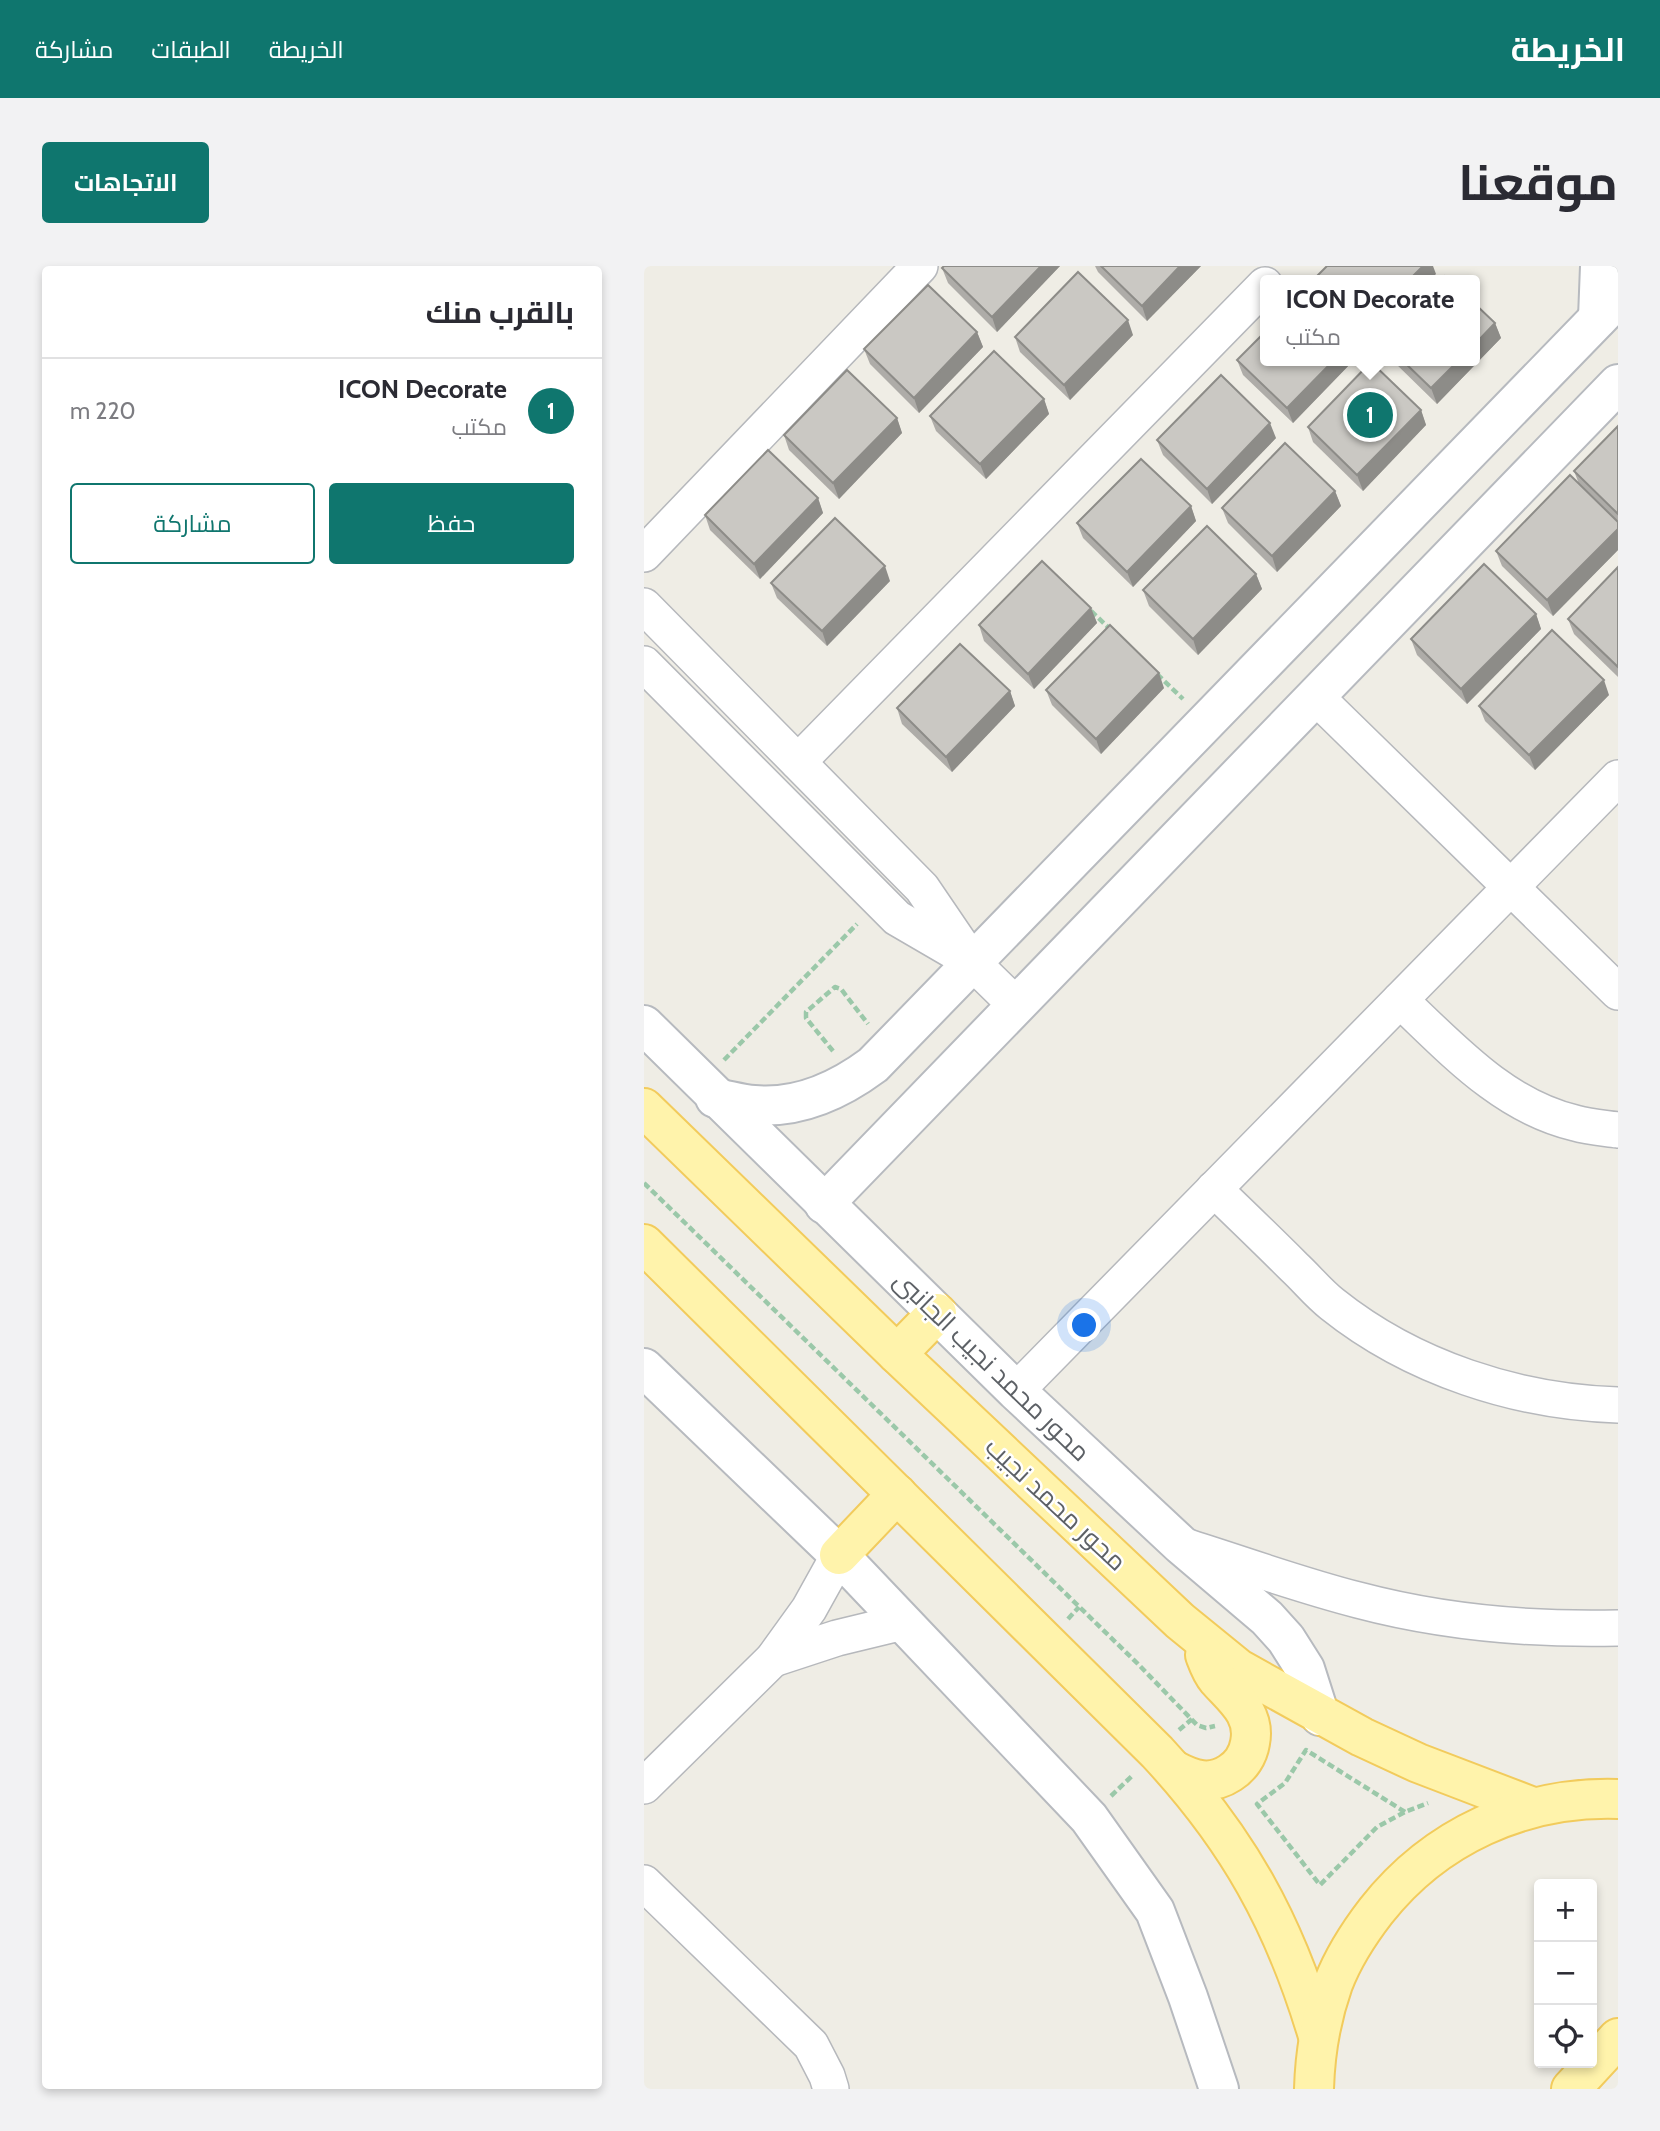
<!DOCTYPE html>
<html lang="ar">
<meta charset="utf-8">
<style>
:root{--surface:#fff;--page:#f2f2f3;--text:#2b2b33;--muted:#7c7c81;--line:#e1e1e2;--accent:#0f766e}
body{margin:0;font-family:Cabin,Cairo,sans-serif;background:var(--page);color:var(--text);direction:rtl}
.controls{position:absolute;right:21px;bottom:21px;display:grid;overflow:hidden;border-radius:7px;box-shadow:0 4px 10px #0003}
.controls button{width:63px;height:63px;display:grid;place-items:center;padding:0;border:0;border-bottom:2px solid var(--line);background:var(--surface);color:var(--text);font:35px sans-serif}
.you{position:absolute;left:441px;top:1060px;width:24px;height:24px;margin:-18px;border:5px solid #fff;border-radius:50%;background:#1a73e8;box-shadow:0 0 0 10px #1a73e833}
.badge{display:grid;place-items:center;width:46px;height:46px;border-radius:50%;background:var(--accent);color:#fff;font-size:23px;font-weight:700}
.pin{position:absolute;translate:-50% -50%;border:4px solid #fff;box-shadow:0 2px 7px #0006}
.popup{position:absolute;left:616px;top:9px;width:220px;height:91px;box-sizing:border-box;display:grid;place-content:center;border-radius:7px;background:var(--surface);filter:drop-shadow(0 2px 5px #0005);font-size:23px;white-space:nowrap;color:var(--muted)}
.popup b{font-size:26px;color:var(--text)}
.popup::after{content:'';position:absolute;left:50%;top:100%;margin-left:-14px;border:14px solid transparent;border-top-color:var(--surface)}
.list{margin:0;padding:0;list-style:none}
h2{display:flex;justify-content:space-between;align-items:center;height:91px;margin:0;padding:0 28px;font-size:30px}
h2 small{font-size:23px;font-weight:400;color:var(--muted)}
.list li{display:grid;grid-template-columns:46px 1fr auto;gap:21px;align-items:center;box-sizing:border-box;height:105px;padding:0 28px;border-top:2px solid var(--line)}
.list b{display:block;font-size:26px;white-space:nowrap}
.list p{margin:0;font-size:23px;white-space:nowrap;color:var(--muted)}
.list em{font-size:23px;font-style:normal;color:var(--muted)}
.actions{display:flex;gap:14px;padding:21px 28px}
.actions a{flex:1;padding:16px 0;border:2px solid var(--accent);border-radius:7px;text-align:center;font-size:24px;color:var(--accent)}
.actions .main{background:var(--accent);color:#fff}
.icon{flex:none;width:38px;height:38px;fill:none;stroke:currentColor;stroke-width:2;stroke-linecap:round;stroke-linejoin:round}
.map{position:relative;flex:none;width:974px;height:1823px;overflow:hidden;direction:ltr;border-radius:7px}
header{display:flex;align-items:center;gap:42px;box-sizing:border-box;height:98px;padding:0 35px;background:var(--accent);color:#fff}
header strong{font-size:33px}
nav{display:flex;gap:38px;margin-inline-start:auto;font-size:24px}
.intro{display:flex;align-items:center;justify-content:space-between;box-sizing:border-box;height:168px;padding:0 42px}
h1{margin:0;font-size:49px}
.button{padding:18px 32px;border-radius:7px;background:var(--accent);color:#fff;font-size:24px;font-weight:700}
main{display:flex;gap:42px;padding:0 42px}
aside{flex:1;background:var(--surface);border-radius:7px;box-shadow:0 4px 10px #0003}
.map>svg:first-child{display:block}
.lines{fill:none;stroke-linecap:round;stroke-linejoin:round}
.street-casing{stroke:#b6b8bc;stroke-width:38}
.secondary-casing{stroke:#b7babf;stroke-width:42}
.primary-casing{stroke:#f2cb5c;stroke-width:42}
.path{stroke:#9bc8a9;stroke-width:4.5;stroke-dasharray:7 3.5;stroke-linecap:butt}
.street{stroke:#fff;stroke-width:35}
.secondary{stroke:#fff;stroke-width:38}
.primary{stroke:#fff3ab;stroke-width:38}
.wall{fill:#aeaca8}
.shaded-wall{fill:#8d8c88}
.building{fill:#cac8c3;stroke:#8d8c88;stroke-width:2}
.labels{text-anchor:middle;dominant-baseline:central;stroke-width:5;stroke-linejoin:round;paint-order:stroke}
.street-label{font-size:26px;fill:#5d6166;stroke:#fff}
</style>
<header>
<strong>الخريطة</strong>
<nav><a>الخريطة</a><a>الطبقات</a><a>مشاركة</a></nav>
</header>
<div class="intro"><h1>موقعنا</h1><a class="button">الاتجاهات</a></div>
<main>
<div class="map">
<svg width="974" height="1823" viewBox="0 0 974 1823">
<rect width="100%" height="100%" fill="#efede5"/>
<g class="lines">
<defs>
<g id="street">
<path d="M 0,288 L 276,0"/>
<path d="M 0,340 L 278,622 L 329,697 L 372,739"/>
<path d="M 0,398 L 253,652 L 320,691"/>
<path d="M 671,430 L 974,726"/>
<path d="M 154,496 L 621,19"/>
<path d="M 756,734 C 808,783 859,840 931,857 C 945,861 960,862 974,864"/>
<path d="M 570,923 C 597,949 624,975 650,1001 C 663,1013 674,1027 688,1038 C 768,1102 873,1136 974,1139"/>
<path d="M 372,1125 L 974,512"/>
<path d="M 540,1280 C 598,1298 655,1319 714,1334 C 797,1356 888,1364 974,1362"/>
<path d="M 129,1393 L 193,1372 L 259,1356"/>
<path d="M 0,1520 L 129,1393 L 165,1343 L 195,1289"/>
<path d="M 0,1617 L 167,1779 L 183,1810 L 187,1823"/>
</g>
<g id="secondary">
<path d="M 954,52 L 956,0"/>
<path d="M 0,759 L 372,1125 L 537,1279 L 623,1352 L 642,1373 L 661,1403 L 676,1450"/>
<path d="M 71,832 C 84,834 97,838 110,839 C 154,843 194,825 229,799 L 974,32"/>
<path d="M 180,938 L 974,118"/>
<path d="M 0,1102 L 195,1289 L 445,1552 L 511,1645 L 544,1731 L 575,1823"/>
</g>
<g id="primary">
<path d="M 0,842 L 253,1088 L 536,1355 L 595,1403 L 718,1471 L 774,1497 L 889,1541"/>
<path d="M 0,978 L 513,1486 C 594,1573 640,1656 674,1770"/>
<path d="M 253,1088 L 293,1047"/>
<path d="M 195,1289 L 253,1228"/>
<path d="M 530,1504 C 549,1514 566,1520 586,1507 C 597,1500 604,1489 606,1477 C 612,1448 590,1432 573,1413 C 567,1406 564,1397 561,1389"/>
<path d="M 670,1823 C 671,1787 677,1752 689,1718 C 699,1692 715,1667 732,1645 C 791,1570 879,1530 974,1533"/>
<path d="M 927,1823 L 974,1772"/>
</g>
</defs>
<use href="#street" class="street-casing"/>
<use href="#secondary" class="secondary-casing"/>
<use href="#primary" class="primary-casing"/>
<g class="path">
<path d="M 447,345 L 466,363"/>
<path d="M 513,408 L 539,433"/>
<path d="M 189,785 L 162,752 L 162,746 L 191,721 L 197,723 L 224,758"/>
<path d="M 80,794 L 213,658"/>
<path d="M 0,917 L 494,1398 L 553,1459 L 562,1462 L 571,1460"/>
<path d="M 424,1353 L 435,1341"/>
<path d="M 535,1464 L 548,1453"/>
<path d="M 467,1530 L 489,1509"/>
<path d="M 761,1546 L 662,1484 L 641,1517 L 613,1538 L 676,1619 L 733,1561 L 761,1546 L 784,1537"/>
</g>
<use href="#street" class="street"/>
<use href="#secondary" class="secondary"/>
<use href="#primary" class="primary"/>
</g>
<g class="wall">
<path d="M 416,0 L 353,66 L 304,17 L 298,2 Z"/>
<path d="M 451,0 L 557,0 L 503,55 L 454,6 Z"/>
<path d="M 851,57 L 857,72 L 793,138 L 749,95 L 831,95 Z"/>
<path d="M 333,66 L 339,81 L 275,147 L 226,98 L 220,83 Z"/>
<path d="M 489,69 L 426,134 L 376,86 L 371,71 Z"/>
<path d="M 593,94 L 621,95 L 709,95 L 649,157 L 599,109 Z"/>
<path d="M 400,133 L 405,148 L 342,213 L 292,165 L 286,150 Z"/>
<path d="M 777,144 L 782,159 L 719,225 L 669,176 L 664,161 Z"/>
<path d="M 253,152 L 258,167 L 195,233 L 145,184 L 140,169 Z"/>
<path d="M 974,160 L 974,284 L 909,350 L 858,300 L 852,285 L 935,218 L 930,205 Z"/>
<path d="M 632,172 L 568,238 L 519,189 L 513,174 Z"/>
<path d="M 691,225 L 697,240 L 633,306 L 584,257 L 578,242 Z"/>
<path d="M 174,232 L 179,247 L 116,313 L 66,264 L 61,249 Z"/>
<path d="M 547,240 L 552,255 L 489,321 L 439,272 L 433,257 Z"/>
<path d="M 974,301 L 974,411 L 930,368 L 924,353 Z"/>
<path d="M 612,308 L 618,323 L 554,389 L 505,340 L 499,324 Z"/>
<path d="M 246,315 L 183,380 L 133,332 L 127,317 Z"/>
<path d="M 447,342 L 453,357 L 390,423 L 340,375 L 335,359 Z"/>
<path d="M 892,348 L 897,363 L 823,438 L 773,389 L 767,373 Z"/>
<path d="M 520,422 L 457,488 L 408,439 L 402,424 Z"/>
<path d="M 366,425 L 371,440 L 308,506 L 258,458 L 253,442 Z"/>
<path d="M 965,429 L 891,504 L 841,455 L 835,440 Z"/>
</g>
<g class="shaded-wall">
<path d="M 397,0 L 416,0 L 353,66 L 348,51 Z"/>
<path d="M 536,0 L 557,0 L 503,55 L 498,40 Z"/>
<path d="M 779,0 L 789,0 L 792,8 L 786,14 L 765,14 Z"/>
<path d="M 484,54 L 489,69 L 426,134 L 420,119 Z"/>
<path d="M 851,57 L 857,72 L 793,138 L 787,122 L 814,95 L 831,95 L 831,78 Z"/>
<path d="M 333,66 L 339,81 L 275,147 L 270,132 Z"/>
<path d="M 689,95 L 709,95 L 649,157 L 643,142 Z"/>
<path d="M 400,133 L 405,148 L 342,213 L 336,198 Z"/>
<path d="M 777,144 L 782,159 L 719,225 L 713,209 Z"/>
<path d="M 253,152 L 258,167 L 195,233 L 189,217 Z"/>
<path d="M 626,157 L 632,172 L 568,238 L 563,223 Z"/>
<path d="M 691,225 L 697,240 L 633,306 L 628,290 Z"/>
<path d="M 174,232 L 179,247 L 116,313 L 110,298 Z"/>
<path d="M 547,240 L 552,255 L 489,321 L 483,306 Z"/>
<path d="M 974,263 L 974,284 L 909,350 L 903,334 Z"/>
<path d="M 241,300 L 246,315 L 183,380 L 178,365 Z"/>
<path d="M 612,308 L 618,323 L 554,389 L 549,373 Z"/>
<path d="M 447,342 L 453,357 L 390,423 L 384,408 Z"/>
<path d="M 892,348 L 897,363 L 823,438 L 817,423 Z"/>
<path d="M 515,407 L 520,422 L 457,488 L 452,473 Z"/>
<path d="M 960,414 L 965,429 L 891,504 L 885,489 Z"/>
<path d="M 366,425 L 371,440 L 308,506 L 302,491 Z"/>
</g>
<g class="building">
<path d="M 300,0 L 397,0 L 348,51 L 298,2 Z"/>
<path d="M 457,0 L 536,0 L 498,40 Z"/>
<path d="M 683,0 L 779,0 L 765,14 L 677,14 L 673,10 Z"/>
<path d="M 434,6 L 484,54 L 420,119 L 371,71 Z"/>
<path d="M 801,10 L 806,14 L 797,14 Z"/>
<path d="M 284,19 L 333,66 L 270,132 L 220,83 Z"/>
<path d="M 831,38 L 851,57 L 831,78 Z"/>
<path d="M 621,66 L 621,95 L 689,95 L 643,142 L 593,94 Z"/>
<path d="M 350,85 L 400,133 L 336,198 L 286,150 Z"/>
<path d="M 759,95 L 814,95 L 787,122 Z"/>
<path d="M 727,96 L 777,144 L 713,209 L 664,161 Z"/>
<path d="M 203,104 L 253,152 L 189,217 L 140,169 Z"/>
<path d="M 577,109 L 626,157 L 563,223 L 513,174 Z"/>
<path d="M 974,160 L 974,248 L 930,205 Z"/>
<path d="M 641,177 L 691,225 L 628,290 L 578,242 Z"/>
<path d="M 124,184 L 174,232 L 110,298 L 61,249 Z"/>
<path d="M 497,193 L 547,240 L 483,306 L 433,257 Z"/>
<path d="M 926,209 L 974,256 L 974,263 L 903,334 L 852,285 Z"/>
<path d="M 191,252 L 241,300 L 178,365 L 127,317 Z"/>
<path d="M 563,260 L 612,308 L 549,373 L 499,324 Z"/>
<path d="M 398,295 L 447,342 L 384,408 L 335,359 Z"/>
<path d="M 840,298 L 892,348 L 817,423 L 767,373 Z"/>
<path d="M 974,301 L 974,401 L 924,353 Z"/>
<path d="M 466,359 L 515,407 L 452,473 L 402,424 Z"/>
<path d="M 908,364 L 960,414 L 885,489 L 835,440 Z"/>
<path d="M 316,378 L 366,425 L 302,491 L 253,442 Z"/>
</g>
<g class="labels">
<g class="street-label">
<text transform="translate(348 1100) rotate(44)">محور محمد نجيب الجانبى</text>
<text transform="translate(412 1238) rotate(43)">محور محمد نجيب</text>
</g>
</g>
</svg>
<div class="controls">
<button>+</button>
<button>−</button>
<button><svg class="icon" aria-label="locate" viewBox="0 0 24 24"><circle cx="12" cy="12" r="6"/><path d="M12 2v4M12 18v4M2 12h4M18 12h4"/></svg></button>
</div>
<div class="you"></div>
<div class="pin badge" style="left:726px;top:149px">1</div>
<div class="popup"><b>ICON Decorate</b>مكتب</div>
</div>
<aside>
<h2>بالقرب منك<small></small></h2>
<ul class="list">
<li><span class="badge">1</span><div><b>ICON Decorate</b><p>مكتب</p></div><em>220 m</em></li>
</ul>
<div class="actions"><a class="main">حفظ</a><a>مشاركة</a></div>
</aside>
</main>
